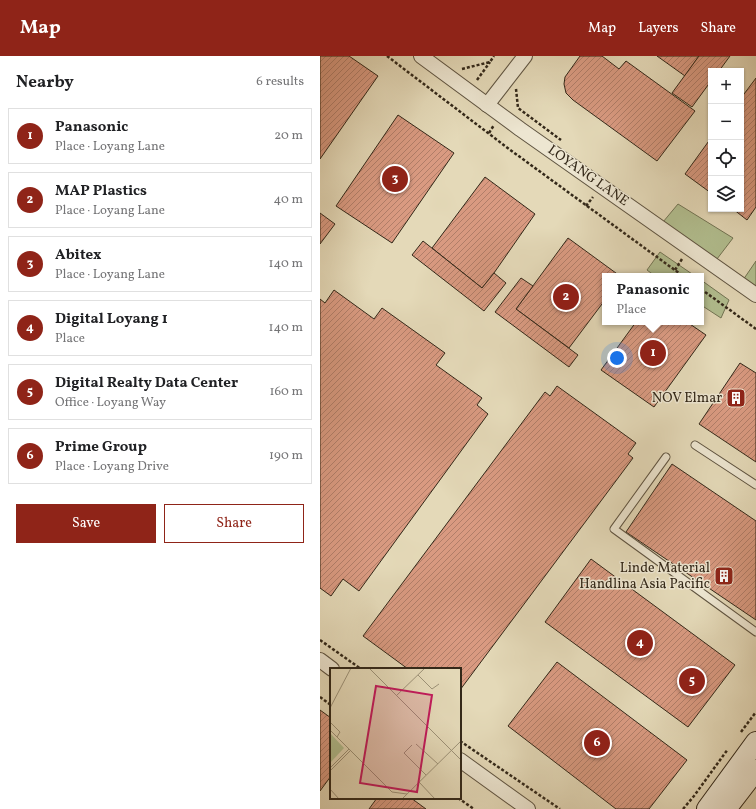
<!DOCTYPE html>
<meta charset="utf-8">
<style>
:root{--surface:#fff;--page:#f6f6f6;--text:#202124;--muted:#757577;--line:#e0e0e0;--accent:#8f2418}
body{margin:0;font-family:Vollkorn,serif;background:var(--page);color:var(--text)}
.controls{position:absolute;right:12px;top:12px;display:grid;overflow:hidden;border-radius:0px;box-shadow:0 1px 3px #0004}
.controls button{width:36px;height:36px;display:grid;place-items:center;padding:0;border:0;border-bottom:1px solid var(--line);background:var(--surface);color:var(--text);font:20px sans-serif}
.you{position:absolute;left:297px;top:302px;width:14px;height:14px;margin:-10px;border:3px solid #fff;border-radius:50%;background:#1a73e8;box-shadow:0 0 0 6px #1a73e833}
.badge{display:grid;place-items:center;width:26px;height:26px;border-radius:50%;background:var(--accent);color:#fff;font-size:13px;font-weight:700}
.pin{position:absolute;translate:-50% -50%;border:2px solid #fff;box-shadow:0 1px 4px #0006}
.popup{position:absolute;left:282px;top:217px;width:102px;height:52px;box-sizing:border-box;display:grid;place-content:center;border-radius:0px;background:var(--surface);filter:drop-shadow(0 1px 3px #0005);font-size:13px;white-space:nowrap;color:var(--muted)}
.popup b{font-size:15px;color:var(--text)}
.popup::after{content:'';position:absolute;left:50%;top:100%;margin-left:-8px;border:8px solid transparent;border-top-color:var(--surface)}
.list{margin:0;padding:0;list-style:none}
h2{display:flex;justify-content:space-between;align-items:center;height:52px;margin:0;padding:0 16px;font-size:17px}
h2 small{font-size:13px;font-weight:400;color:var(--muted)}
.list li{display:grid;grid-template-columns:26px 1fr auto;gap:12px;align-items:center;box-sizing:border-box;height:56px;margin:0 8px 8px;padding:0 8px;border:1px solid var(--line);border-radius:0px}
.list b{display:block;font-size:15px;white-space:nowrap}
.list p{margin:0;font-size:13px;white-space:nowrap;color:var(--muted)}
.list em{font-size:13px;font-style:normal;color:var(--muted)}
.actions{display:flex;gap:8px;padding:12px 16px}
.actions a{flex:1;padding:9px 0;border:1px solid var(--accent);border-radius:0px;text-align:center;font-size:14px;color:var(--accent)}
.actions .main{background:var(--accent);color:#fff}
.icon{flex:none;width:22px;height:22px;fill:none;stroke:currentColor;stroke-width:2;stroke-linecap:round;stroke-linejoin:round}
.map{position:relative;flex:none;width:436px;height:753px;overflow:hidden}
header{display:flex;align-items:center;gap:24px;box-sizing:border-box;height:56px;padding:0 20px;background:var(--accent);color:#fff}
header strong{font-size:19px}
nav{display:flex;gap:22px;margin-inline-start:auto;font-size:14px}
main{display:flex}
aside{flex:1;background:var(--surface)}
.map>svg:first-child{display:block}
.green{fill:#b2bf90;stroke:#727454}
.building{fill:url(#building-hatch);stroke:#332819}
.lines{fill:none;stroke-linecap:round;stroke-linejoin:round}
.lane-casing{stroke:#5f5441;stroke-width:9}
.street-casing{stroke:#5f5441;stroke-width:16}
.secondary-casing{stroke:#332819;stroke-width:22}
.path{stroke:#332819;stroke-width:2.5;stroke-dasharray:3 2;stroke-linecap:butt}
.lane{stroke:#ede6d1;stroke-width:7}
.street{stroke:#ede6d1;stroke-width:14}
.secondary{stroke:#ede6d1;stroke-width:20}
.labels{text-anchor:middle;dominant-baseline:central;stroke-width:3;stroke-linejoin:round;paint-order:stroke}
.street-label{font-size:14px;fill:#332819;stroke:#ede6d1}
.poi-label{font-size:14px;fill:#332819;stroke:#ede6d1;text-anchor:end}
.inset-road{fill:none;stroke:#9d9278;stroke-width:1}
.view{fill:#c2185b;fill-opacity:0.15;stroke:#c2185b;stroke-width:2}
.inset-edge{fill:none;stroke:#332819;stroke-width:2}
</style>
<header>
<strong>Map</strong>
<nav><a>Map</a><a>Layers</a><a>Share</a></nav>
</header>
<main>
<aside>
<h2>Nearby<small>6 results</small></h2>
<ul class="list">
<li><span class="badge">1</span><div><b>Panasonic</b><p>Place · Loyang Lane</p></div><em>20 m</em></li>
<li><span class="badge">2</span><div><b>MAP Plastics</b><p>Place · Loyang Lane</p></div><em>40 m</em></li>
<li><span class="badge">3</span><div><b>Abitex</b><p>Place · Loyang Lane</p></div><em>140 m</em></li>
<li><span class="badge">4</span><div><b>Digital Loyang 1</b><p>Place</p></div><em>140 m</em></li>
<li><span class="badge">5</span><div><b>Digital Realty Data Center</b><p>Office · Loyang Way</p></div><em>160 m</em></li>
<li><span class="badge">6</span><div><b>Prime Group</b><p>Place · Loyang Drive</p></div><em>190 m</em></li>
</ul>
<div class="actions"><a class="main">Save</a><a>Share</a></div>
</aside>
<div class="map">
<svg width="436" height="753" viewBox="0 0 436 753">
<defs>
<pattern id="building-hatch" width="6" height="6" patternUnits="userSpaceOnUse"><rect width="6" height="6" fill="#d99a81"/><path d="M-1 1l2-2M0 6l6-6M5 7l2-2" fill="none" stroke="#b17e69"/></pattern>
</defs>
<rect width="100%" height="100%" fill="#e4d9b8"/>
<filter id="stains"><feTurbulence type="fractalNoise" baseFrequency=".005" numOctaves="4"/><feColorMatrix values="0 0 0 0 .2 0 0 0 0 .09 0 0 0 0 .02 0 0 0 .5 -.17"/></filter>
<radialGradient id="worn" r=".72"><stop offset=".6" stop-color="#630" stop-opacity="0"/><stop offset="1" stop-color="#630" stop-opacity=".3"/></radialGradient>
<g class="green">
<path d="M 358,148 L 413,182 L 397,203 L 343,166 Z"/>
<path d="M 340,196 L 375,220 L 335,220 L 327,214 Z"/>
<path d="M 436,205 L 436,233 L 423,224 Z"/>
<path d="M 381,224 L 409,244 L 401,262 L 381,249 Z"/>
</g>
<g class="building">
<path d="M 0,0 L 29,0 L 58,20 L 0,103 Z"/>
<path d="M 260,0 L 282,0 L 299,13 L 306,5 L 375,55 L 337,105 L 253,44 L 246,37 L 244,28 L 245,21 Z"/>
<path d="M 337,0 L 379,0 L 365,20 Z"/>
<path d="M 379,0 L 410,0 L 399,15 L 391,15 L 391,25 L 372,51 L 352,37 Z"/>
<path d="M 436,22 L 436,151 L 427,164 L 413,153 L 421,153 L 421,42 Z"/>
<path d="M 78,59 L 134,97 L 72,187 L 16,150 Z"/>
<path d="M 391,82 L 391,137 L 365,118 Z"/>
<path d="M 165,121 L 215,158 L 174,217 L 162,232 L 112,192 Z"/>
<path d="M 0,157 L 15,168 L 0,188 Z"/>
<path d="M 248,182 L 300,220 L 285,220 L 285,244 L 249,292 L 196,253 Z"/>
<path d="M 103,185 L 162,232 L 174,217 L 186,227 L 164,255 L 92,199 Z"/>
<path d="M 201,222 L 213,230 L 196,253 L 258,299 L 249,311 L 175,256 Z"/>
<path d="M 14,234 L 54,263 L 62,252 L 125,297 L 116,309 L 162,342 L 157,349 L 168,358 L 39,535 L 23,523 L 11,540 L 0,532 L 0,243 L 5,247 Z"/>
<path d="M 316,266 L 367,266 L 386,279 L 334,351 L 281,314 Z"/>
<path d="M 420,307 L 436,317 L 436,406 L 379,368 Z"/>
<path d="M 237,330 L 316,387 L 308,398 L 313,402 L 140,634 L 140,613 L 88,613 L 43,580 L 225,336 L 230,340 Z"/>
<path d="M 352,408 L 436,465 L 436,564 L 306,476 Z"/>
<path d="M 271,503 L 415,609 L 368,671 L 225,566 Z"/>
<path d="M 237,606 L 367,704 L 329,753 L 296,753 L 188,670 Z"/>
<path d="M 0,654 L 11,662 L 11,720 L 0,735 Z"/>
<path d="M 57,742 L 91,742 L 106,753 L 49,753 Z"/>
</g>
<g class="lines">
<defs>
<g id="lane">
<path d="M 375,389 L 436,429"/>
<path d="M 346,401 L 294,473 L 436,576"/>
</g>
<g id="street">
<path d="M 101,0 L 200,73 L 436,239"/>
<path d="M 167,49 L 205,0"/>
<path d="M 0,604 L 12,613"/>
<path d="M 140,704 L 208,753"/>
</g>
<g id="secondary">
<path d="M 387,753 L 436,686"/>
<path d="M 406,753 L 436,714"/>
</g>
</defs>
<use href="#lane" class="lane-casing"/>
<use href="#street" class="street-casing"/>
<use href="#secondary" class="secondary-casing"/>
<g class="path">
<path d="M 67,0 L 189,93 L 363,220"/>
<path d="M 142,13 L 170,6 L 174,0"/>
<path d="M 157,24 L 170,6"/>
<path d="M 196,33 L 198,52 L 241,84"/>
<path d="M 169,77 L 174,69"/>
<path d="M 266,150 L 273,141"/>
<path d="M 355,214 L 362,203"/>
<path d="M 381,233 L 436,273"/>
<path d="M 0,584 L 41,613"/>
<path d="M 0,641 L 11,649"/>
<path d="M 421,676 L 436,656"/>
<path d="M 140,685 L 240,753"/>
<path d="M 138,742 L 154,753"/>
<path d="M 363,753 L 374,740 L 408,693"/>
</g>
<use href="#lane" class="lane"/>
<use href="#street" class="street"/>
<use href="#secondary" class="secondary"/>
</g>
<defs>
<symbol id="building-square" viewBox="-11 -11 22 22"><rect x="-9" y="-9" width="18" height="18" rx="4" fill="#8f2418" stroke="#ede6d1"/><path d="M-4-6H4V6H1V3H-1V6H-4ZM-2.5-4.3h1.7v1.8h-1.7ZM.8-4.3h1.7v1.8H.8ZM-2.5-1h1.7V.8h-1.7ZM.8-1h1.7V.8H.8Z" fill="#fff"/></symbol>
</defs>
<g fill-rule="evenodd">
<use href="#building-square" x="405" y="331" width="22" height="22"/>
<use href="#building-square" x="393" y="509" width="22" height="22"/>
</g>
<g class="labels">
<g class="street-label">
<text transform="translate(268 120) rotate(35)">LOYANG LANE</text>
</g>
<g class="poi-label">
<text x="402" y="342">NOV Elmar</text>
<text x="390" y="512">Linde Material<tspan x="390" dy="16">Handlina Asia Pacific</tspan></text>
</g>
</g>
<g transform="translate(10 612)">
<rect width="131" height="131" fill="#e4d9b8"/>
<path d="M 0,65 L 14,80 L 0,95 Z" fill="#b2bf90"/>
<path class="inset-road" d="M 39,0 L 131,92M 88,7 L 102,21 L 109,16M 66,28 L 95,0M 0,40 L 21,0M 0,54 L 10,64 L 7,69M 0,62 L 62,124 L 77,126M 86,76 L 108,96M 82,77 L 74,85 L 96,107M 0,100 L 19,81M 0,103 L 20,83M 89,114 L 105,131M 0,121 L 9,131M 72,131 L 131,73"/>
<path class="view" d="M 46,18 L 102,27 L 87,124 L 30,115 Z"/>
<rect width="131" height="131" class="inset-edge"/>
</g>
<rect width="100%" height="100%" filter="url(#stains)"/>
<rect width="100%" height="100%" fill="url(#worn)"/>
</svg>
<div class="controls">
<button>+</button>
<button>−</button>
<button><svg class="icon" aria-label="locate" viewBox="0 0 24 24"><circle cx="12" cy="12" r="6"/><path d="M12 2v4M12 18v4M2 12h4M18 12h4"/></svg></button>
<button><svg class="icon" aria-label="layers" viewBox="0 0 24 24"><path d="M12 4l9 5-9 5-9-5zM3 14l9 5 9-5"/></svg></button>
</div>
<div class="you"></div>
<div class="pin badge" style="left:333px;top:297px">1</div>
<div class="popup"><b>Panasonic</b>Place</div>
<div class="pin badge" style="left:246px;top:241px">2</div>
<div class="pin badge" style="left:75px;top:123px">3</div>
<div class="pin badge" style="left:320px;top:587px">4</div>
<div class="pin badge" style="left:372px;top:625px">5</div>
<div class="pin badge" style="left:277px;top:687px">6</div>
</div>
</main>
